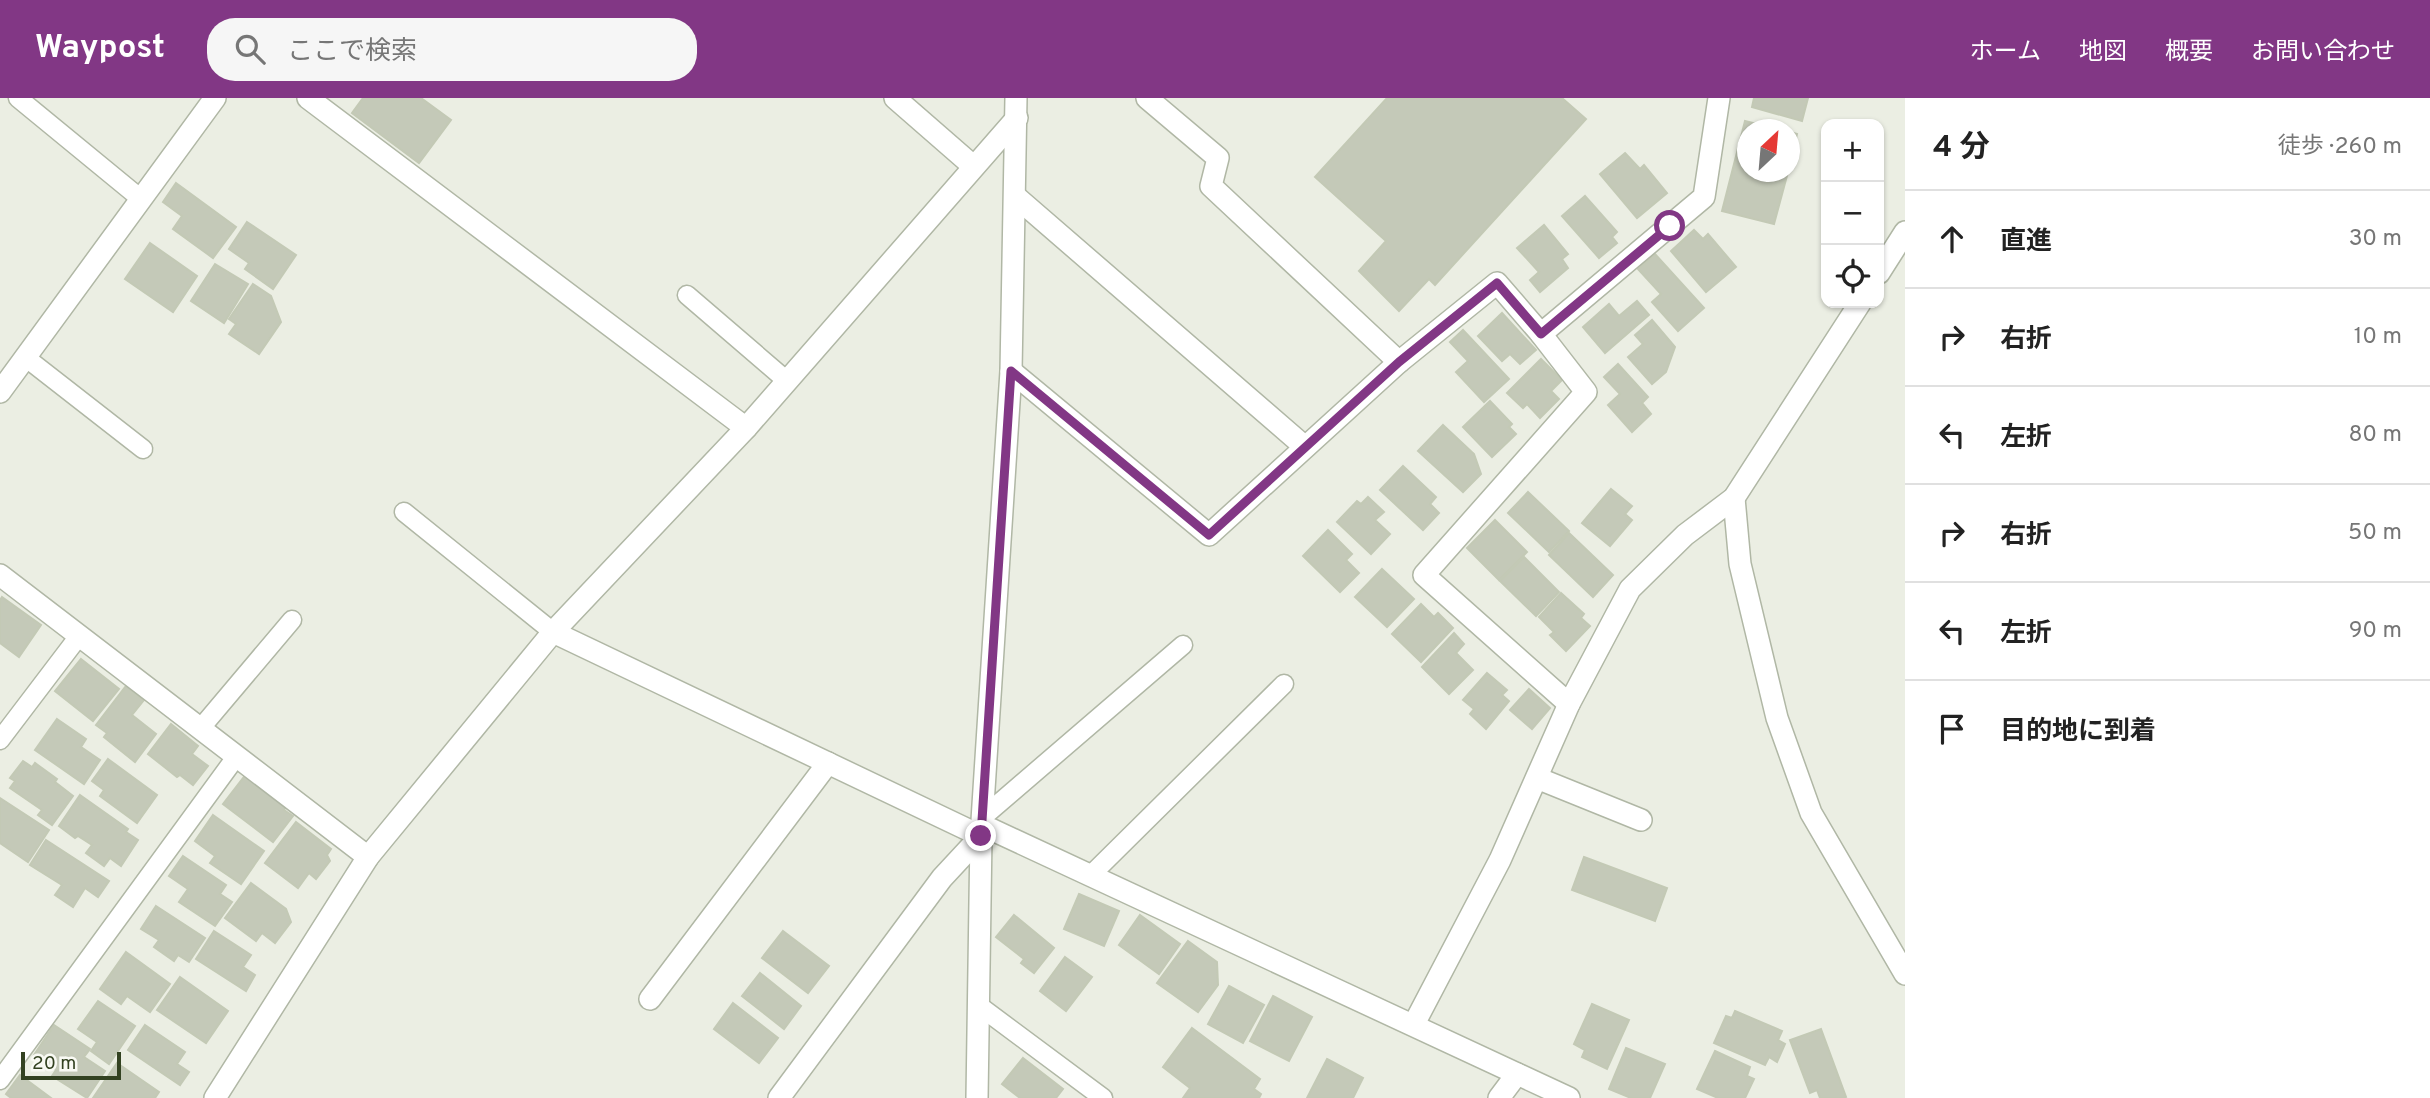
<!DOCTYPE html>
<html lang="ja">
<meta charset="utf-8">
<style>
:root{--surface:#fff;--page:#f6f6f6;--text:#222;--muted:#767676;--line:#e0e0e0;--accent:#823785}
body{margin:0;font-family:Overpass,"Noto Sans JP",sans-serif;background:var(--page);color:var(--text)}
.controls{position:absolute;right:21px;top:21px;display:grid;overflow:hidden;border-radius:14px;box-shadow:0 2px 5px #0004}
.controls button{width:63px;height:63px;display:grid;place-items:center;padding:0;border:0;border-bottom:2px solid var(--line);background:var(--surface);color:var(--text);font:35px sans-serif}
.compass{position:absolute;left:1737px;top:21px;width:63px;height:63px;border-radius:50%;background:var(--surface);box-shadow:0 2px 5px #0004;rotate:26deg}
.scale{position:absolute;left:21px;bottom:18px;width:100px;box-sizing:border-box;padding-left:7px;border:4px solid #334221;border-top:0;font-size:19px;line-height:24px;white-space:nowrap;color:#334221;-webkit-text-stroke:5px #f9faf4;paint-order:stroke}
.stop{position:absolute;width:21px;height:21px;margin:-16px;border:5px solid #823785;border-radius:50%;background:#fff}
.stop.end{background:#823785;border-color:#fff;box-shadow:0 2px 7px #0008}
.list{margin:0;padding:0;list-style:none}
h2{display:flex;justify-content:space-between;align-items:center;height:91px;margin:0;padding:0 28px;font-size:30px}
h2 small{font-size:23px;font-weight:400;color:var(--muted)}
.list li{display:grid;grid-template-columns:46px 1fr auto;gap:21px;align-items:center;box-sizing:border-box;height:98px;padding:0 28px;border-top:2px solid var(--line)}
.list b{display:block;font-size:26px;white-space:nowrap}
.list em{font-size:23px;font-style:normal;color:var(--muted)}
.icon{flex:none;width:38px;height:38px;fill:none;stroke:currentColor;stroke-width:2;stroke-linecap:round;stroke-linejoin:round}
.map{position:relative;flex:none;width:1905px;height:1000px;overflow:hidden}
header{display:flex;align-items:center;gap:42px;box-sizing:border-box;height:98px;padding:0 35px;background:var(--accent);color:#fff}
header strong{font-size:33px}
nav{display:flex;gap:38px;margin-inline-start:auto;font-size:24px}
.search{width:490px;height:63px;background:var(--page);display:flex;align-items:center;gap:18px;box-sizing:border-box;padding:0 24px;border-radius:28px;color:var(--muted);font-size:26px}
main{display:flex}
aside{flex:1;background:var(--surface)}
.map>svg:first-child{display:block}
.building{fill:#c4c9b8;stroke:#c3c9b5;stroke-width:2}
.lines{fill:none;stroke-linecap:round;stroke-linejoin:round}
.service-casing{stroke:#b0b7a5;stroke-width:21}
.minor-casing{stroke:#b0b7a5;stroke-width:24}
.service{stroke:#fff;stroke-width:18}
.minor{stroke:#fff;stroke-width:21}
.route{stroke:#823785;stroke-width:9}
</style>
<header>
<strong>Waypost</strong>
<div class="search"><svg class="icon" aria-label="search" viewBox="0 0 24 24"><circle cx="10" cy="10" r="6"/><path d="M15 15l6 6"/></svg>ここで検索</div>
<nav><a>ホーム</a><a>地図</a><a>概要</a><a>お問い合わせ</a></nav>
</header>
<main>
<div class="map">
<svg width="1905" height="1000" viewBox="0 0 1905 1000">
<rect width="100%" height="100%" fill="#ebeee3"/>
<g class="building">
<path d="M 363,0 L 421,0 L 451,22 L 419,65 L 352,15 Z"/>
<path d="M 1387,0 L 1562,0 L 1586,21 L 1435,187 L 1429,181 L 1399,213 L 1359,173 L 1386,143 L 1315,79 Z"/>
<path d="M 1754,0 L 1808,0 L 1802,23 L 1752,9 Z"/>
<path d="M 1745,23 L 1781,32 L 1748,32 L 1748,74 L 1788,74 L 1774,126 L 1722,113 Z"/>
<path d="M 1790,34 L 1797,36 L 1790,66 Z"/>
<path d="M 1625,55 L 1640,71 L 1644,67 L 1667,95 L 1637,120 L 1600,76 Z"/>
<path d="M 176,85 L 236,129 L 213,160 L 173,131 L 182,118 L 163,104 Z"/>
<path d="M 1585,98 L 1617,134 L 1612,139 L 1617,145 L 1599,160 L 1562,118 Z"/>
<path d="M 247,124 L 296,157 L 273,191 L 245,171 L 249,165 L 229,151 Z"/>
<path d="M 1544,127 L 1568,156 L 1562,161 L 1568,170 L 1540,194 L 1530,182 L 1539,174 L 1517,150 Z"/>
<path d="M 1694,132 L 1703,141 L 1708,136 L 1736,169 L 1706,194 L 1671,153 Z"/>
<path d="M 150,145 L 197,178 L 173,214 L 125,181 Z"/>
<path d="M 1655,156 L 1704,210 L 1678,233 L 1652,204 L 1661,196 L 1638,171 Z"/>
<path d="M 215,166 L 248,186 L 224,225 L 191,203 Z"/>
<path d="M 253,186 L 271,198 L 281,224 L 259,256 L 229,236 L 236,226 L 229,221 Z"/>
<path d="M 1637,203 L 1649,217 L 1605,255 L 1583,229 L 1609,206 L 1619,218 Z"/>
<path d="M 1502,215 L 1536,252 L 1520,266 L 1510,256 L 1502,263 L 1478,238 Z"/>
<path d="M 1652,222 L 1675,249 L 1666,274 L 1652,286 L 1628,259 L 1643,246 L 1635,237 Z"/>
<path d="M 1463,232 L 1509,281 L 1484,304 L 1456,274 L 1468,263 L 1450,244 Z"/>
<path d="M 1541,261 L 1562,282 L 1551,293 L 1559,301 L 1540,320 L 1527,306 L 1523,310 L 1507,295 Z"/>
<path d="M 1618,266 L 1648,299 L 1642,305 L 1651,316 L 1632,334 L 1608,307 L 1620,296 L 1604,279 Z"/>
<path d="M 1490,303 L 1512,326 L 1509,329 L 1516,336 L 1492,359 L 1463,329 Z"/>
<path d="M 1443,327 L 1474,356 L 1481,376 L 1463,394 L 1418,353 Z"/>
<path d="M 1403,368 L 1436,399 L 1430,406 L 1439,415 L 1423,432 L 1380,392 Z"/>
<path d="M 1611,391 L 1632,408 L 1625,416 L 1632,422 L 1610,448 L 1582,425 Z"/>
<path d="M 1528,394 L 1569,433 L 1549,454 L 1508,415 Z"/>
<path d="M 1368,399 L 1384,414 L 1375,422 L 1390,436 L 1371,456 L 1337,424 L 1357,403 L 1361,406 Z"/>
<path d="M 1495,422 L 1527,454 L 1499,482 L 1467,450 Z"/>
<path d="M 1328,432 L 1352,456 L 1346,462 L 1359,475 L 1340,494 L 1303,458 Z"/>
<path d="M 1569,435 L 1613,477 L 1593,499 L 1549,457 Z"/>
<path d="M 1524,459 L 1559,494 L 1536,518 L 1500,483 Z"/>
<path d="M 1382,471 L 1414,501 L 1387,529 L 1355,499 Z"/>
<path d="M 1561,495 L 1584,516 L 1581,520 L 1590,528 L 1566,553 L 1550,537 L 1554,534 L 1539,519 Z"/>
<path d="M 2,499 L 41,527 L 19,559 L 0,545 L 0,502 Z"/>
<path d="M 1421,506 L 1434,519 L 1438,515 L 1453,530 L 1421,564 L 1392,536 Z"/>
<path d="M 1454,535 L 1464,546 L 1456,555 L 1473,572 L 1449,596 L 1422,569 Z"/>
<path d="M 81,561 L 119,591 L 93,623 L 55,593 Z"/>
<path d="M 1487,575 L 1507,592 L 1502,597 L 1509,603 L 1486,631 L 1470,616 L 1474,611 L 1463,602 Z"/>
<path d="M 126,588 L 144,602 L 132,617 L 156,636 L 135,664 L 104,639 L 107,635 L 96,627 Z"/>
<path d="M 1529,591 L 1550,610 L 1532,631 L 1510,612 Z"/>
<path d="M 57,621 L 86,641 L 81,649 L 100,662 L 84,686 L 35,652 Z"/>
<path d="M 171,626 L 198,648 L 192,656 L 208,668 L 193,687 L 180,677 L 177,679 L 148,656 Z"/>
<path d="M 108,661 L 157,697 L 137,725 L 100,698 L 104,692 L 92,683 Z"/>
<path d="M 23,663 L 32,669 L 35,665 L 57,681 L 55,684 L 73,698 L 52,727 L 38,717 L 42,712 L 10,690 L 15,683 L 10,680 Z"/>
<path d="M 247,675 L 288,706 L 284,712 L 293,718 L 273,744 L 223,706 Z"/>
<path d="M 80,697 L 128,731 L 126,734 L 138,742 L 121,768 L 110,760 L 104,768 L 86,755 L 92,747 L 78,738 L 75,740 L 59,728 Z"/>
<path d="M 0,700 L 49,732 L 28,764 L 0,745 Z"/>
<path d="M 213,717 L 264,753 L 241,786 L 210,765 L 215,758 L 195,743 Z"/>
<path d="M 296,724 L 331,751 L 327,757 L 330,763 L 316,781 L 309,775 L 298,790 L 265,765 Z"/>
<path d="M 46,742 L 109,783 L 98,799 L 85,790 L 73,809 L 55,797 L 62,787 L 30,767 Z"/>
<path d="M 183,758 L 226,787 L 220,796 L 232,804 L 215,828 L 179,804 L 188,791 L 169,778 Z"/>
<path d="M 1584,759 L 1667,790 L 1655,823 L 1572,792 Z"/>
<path d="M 251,785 L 286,811 L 291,824 L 275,845 L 262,835 L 256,843 L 225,820 Z"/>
<path d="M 1079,796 L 1119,813 L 1104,848 L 1064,831 Z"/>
<path d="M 156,808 L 205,840 L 189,864 L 178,857 L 174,863 L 154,849 L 159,842 L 141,831 Z"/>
<path d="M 1014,817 L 1054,850 L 1034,875 L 1021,865 L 1024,861 L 996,839 Z"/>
<path d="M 1140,817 L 1180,846 L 1159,876 L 1119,847 Z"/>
<path d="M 214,833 L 251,857 L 243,869 L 255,877 L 246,893 L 196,861 Z"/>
<path d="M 783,833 L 829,868 L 808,895 L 762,860 Z"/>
<path d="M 1188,843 L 1217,864 L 1218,887 L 1198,914 L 1157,885 Z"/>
<path d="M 126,854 L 170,886 L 150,914 L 127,898 L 121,906 L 100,891 Z"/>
<path d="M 1065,859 L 1092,879 L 1066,913 L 1040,893 Z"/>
<path d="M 760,875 L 801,908 L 784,931 L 742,898 Z"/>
<path d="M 180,879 L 228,913 L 206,945 L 157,912 Z"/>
<path d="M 1229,888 L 1264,907 L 1243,945 L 1208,926 Z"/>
<path d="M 1273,898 L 1312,919 L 1289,963 L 1250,943 Z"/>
<path d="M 98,903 L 135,928 L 109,966 L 91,953 L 97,944 L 78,931 Z"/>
<path d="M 733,905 L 778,940 L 759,965 L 714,931 Z"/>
<path d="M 1592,906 L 1629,922 L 1607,971 L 1582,959 L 1585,952 L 1574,946 Z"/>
<path d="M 1735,913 L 1782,933 L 1778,942 L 1785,946 L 1777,964 L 1769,959 L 1765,967 L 1714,945 L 1726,918 L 1732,920 Z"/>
<path d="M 54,927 L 90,951 L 84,959 L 105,973 L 87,1000 L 52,978 L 56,972 L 34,957 Z"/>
<path d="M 145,927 L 185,954 L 177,966 L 189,974 L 180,987 L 128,952 Z"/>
<path d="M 1192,930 L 1260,981 L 1254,991 L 1261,996 L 1259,1000 L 1183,1000 L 1190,990 L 1163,969 Z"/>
<path d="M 1821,931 L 1846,999 L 1843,1000 L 1820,1000 L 1817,992 L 1810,995 L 1790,942 Z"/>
<path d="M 1626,950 L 1665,966 L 1650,1000 L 1631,1000 L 1609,991 Z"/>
<path d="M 1715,953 L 1750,969 L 1747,978 L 1754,981 L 1745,1000 L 1718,1000 L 1697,991 Z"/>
<path d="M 1023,960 L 1063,991 L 1056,1000 L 1020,1000 L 1002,986 Z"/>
<path d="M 1327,961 L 1363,980 L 1353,1000 L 1307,1000 Z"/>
<path d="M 117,965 L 159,994 L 155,1000 L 93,1000 Z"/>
<path d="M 20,977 L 51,1000 L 11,1000 L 6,996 Z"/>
</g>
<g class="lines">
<defs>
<g id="service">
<path d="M 18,0 L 141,101"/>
<path d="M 687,197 L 787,283"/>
<path d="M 25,259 L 143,351"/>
<path d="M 404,414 L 553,534"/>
<path d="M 200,631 L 292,522"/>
<path d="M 0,642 L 79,538"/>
<path d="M 983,719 L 1183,547"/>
<path d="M 1091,777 L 1284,586"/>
<path d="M 978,907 L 1103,1000"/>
<path d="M 0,982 L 236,659"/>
</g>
<g id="minor">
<path d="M 308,0 L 746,330"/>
<path d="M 895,0 L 973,68"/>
<path d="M 1147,0 L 1218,60 L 1211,88 L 1399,264"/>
<path d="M 1015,98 L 1305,349"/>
<path d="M 1879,175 L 1905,134"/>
<path d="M 1541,236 L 1704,99 L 1719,0"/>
<path d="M 1011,273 L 1209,437 L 1399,264 L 1497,185 L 1541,236 L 1586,294 L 1424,477 L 1569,606"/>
<path d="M 0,294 L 215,0"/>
<path d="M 1734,400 L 1740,466 L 1777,620 L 1811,715 L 1905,876"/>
<path d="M 0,477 L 368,759"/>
<path d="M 553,534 L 981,738"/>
<path d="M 1537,680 L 1641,722"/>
<path d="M 982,727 L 1569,1000"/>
<path d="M 650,901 L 828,665"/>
<path d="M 1414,926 L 1500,762 L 1569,606 L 1630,491 L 1685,437 L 1734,400 L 1860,205"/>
<path d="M 215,1000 L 368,759 L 553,534 L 746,330 L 1017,20"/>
<path d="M 779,1000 L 942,780 L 981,738"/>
<path d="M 977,1000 L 981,738 L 1011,273 L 1016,0"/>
<path d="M 1499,1000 L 1517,976"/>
</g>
</defs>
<use href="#service" class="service-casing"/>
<use href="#minor" class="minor-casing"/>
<use href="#service" class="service"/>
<use href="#minor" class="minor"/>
</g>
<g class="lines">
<path class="route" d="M 981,738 L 1011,273 L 1209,437 L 1399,264 L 1497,185 L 1541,236 L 1670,128"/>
</g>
</svg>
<div class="controls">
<button>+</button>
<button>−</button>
<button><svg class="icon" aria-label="locate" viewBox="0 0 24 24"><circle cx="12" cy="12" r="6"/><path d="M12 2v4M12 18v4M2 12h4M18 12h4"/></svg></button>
</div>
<svg class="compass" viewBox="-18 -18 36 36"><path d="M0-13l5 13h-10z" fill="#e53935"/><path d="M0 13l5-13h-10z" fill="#767676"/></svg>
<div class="scale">20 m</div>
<div class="stop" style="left:1670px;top:128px"></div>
<div class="stop end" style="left:981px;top:738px"></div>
</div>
<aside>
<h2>4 分<small>徒歩 · 260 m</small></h2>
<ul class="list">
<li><svg class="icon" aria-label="ahead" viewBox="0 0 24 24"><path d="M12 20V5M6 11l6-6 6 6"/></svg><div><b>直進</b></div><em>30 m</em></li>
<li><svg class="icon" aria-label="right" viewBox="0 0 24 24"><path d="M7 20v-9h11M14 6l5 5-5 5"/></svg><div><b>右折</b></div><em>10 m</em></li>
<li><svg class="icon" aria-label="left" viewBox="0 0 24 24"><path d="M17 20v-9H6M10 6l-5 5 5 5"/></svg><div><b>左折</b></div><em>80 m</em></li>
<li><svg class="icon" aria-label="right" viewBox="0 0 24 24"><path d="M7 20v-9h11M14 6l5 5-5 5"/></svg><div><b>右折</b></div><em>50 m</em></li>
<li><svg class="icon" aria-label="left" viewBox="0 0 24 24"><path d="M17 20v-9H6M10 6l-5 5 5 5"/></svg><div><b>左折</b></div><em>90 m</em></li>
<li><svg class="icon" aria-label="arrive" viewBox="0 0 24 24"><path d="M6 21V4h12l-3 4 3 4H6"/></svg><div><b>目的地に到着</b></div></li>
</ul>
</aside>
</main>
